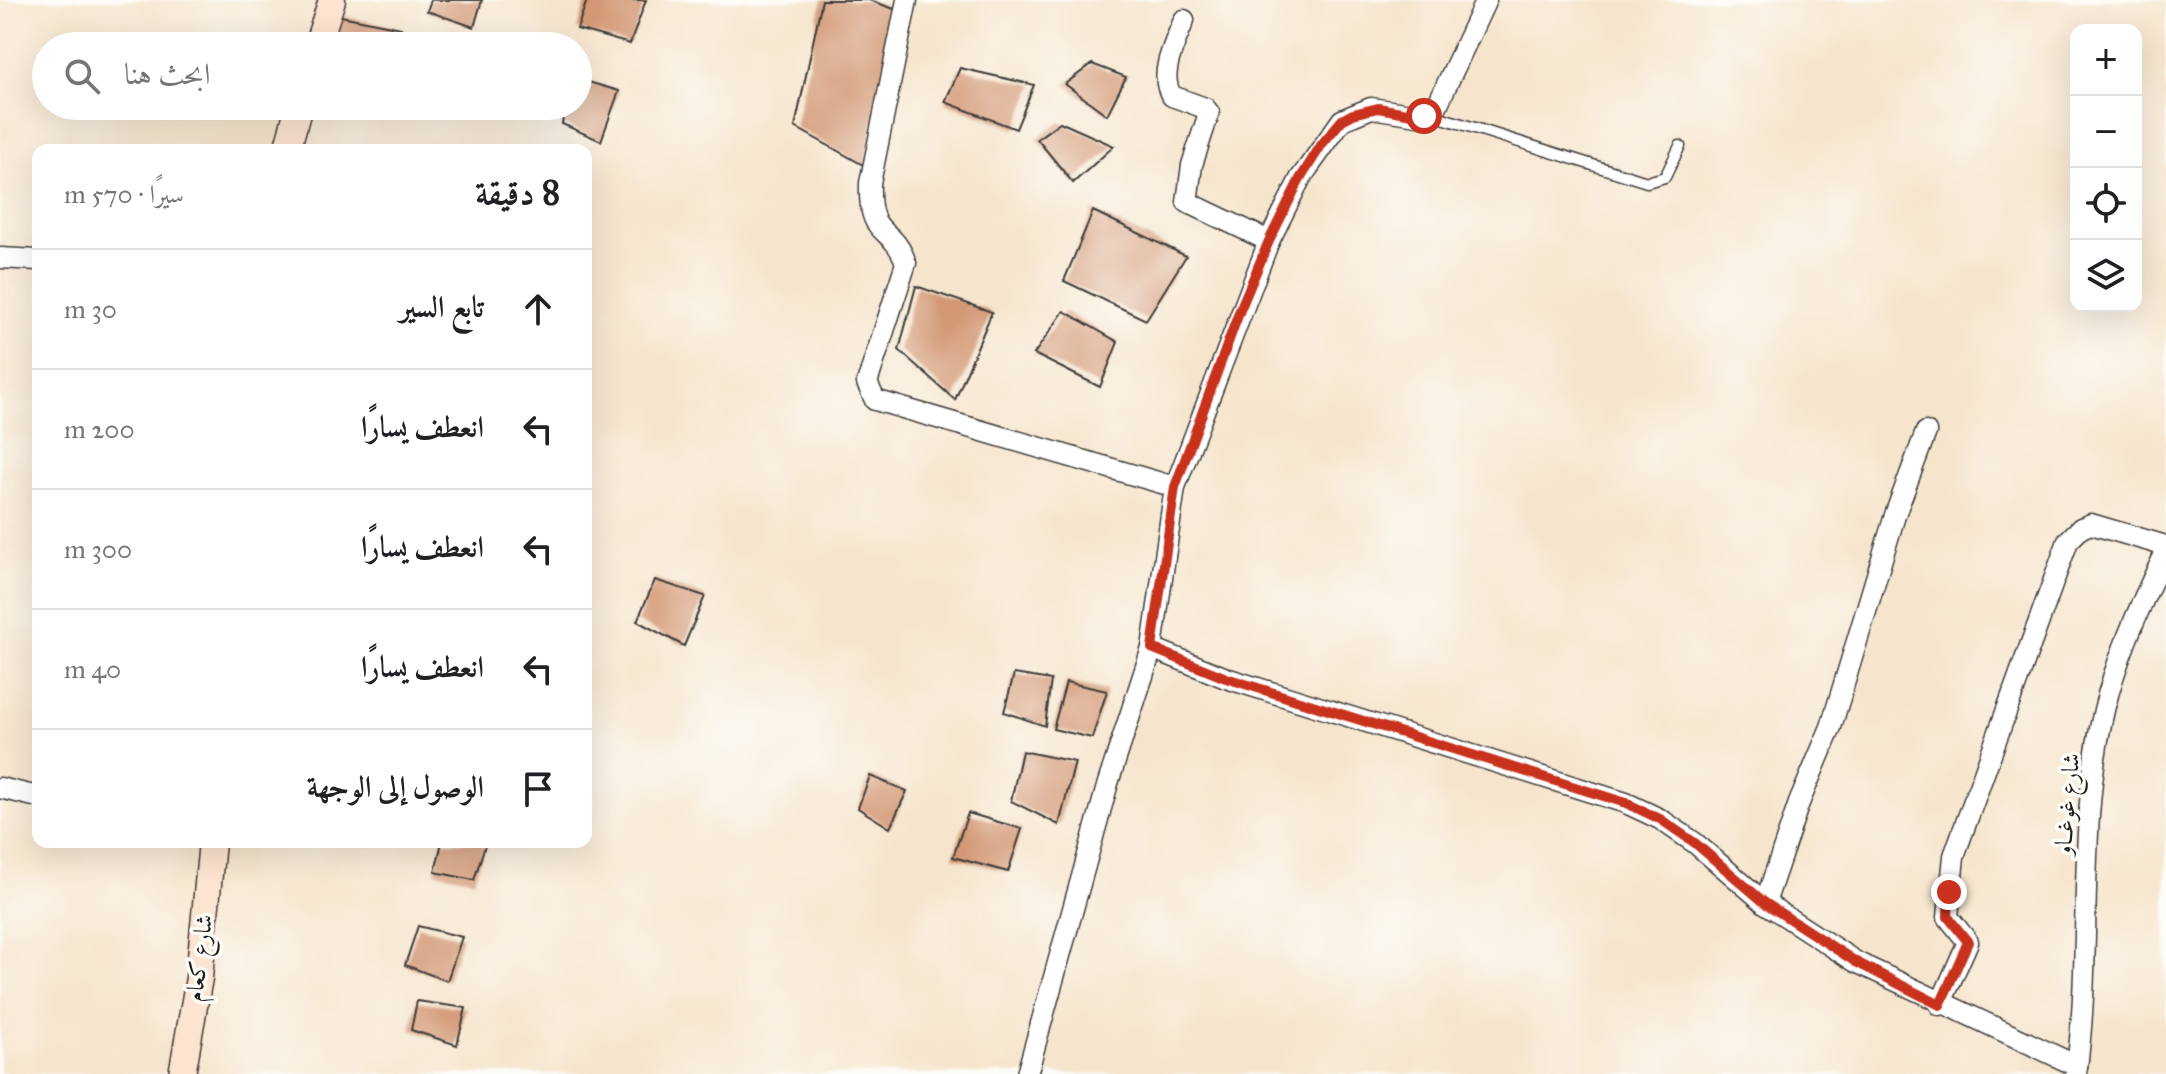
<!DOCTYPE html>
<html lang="ar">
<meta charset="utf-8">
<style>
:root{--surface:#fff;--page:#f2f2f2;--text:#202124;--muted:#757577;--line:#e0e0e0}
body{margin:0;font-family:"IM FELL Great Primer",Amiri,serif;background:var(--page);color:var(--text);direction:rtl}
.controls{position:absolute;right:24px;top:24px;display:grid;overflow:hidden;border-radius:16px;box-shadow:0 8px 32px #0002}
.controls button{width:72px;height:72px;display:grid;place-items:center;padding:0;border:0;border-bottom:2px solid var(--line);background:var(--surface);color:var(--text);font:40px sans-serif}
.stop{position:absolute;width:24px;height:24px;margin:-18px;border:6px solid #c8321e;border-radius:50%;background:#fff}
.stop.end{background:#c8321e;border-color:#fff;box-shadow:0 2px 8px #0008}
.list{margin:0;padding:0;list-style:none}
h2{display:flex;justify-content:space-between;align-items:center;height:104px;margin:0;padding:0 32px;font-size:34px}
h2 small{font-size:26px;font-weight:400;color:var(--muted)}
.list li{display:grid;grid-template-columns:52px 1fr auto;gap:24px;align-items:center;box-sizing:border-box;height:120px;padding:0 32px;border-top:2px solid var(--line)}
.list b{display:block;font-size:30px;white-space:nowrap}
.list em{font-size:26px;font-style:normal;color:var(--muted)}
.icon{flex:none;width:44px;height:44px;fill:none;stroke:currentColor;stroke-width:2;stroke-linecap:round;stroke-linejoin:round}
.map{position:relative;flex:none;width:2166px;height:1074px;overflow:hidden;direction:ltr}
.search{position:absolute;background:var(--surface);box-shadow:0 8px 32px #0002;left:32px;top:32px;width:560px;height:88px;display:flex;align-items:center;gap:20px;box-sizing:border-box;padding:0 28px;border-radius:44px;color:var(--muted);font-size:30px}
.panel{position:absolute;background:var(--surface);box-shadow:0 8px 32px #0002;left:32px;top:144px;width:560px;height:704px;border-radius:16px;direction:rtl}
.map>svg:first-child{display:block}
.building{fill:#d39874}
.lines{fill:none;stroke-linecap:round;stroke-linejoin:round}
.lane-casing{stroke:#3d3a37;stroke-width:13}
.street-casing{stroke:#3d3a37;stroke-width:23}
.secondary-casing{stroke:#3d3a37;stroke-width:29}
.lane{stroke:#fff;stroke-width:10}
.street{stroke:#fff;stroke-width:20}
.secondary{stroke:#fde4d1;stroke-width:26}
.route{stroke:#c8321e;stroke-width:10}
.labels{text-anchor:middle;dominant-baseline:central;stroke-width:7;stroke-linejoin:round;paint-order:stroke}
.street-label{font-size:24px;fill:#1c1c1c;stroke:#fdfcf7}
</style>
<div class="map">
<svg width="2166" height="1074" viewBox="0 0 2166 1074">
<rect width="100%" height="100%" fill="#fdfcf7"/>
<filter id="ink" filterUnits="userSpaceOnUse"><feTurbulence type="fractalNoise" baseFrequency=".0125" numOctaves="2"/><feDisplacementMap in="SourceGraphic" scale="16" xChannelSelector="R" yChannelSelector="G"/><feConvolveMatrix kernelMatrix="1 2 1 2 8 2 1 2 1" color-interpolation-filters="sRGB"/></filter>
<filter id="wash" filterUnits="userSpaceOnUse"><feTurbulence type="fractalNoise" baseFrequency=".006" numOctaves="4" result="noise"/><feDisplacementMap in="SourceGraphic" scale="32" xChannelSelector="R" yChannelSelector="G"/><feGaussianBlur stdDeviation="1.8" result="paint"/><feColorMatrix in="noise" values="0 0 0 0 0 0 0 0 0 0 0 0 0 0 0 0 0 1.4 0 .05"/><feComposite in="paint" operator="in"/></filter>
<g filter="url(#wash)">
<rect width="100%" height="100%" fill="#f6e5cd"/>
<g id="blocks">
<g class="building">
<path d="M 431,0 L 482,0 L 474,27 L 427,11 Z"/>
<path d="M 587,0 L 646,0 L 630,44 L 577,29 Z"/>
<path d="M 822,0 L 869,0 L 897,10 L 865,166 L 795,127 Z"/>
<path d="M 336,15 L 401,28 L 396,46 L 327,46 Z"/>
<path d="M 1092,64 L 1126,77 L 1107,115 L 1065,84 Z"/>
<path d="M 960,68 L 1034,85 L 1016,129 L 945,102 Z"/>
<path d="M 578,79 L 619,91 L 601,141 L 562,124 L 565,106 L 578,106 Z"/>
<path d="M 1060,122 L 1114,146 L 1073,183 L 1037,139 Z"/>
<path d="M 1093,211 L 1186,256 L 1146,320 L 1064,281 Z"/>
<path d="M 916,286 L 992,312 L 955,400 L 899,350 Z"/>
<path d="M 1064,311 L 1118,342 L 1100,387 L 1034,354 Z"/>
<path d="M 655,580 L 705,596 L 684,646 L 637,621 Z"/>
<path d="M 1014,674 L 1051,680 L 1045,726 L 1004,712 Z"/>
<path d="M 1066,682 L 1107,691 L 1092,738 L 1053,729 Z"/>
<path d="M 1022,751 L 1075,762 L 1059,825 L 1011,801 Z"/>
<path d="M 870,776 L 907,791 L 890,828 L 858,808 Z"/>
<path d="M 968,813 L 1022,829 L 1008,872 L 953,857 Z"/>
<path d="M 442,842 L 486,842 L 474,880 L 435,872 Z"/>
<path d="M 418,926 L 462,937 L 447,981 L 405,965 Z"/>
<path d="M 417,1001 L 466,1008 L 457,1045 L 411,1030 Z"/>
</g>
</g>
</g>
<g filter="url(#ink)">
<use href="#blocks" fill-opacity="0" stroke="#3d3a37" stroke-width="2"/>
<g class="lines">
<defs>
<path id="lane" d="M 1430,114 L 1647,182 L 1665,177 L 1680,146"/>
<g id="street">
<path d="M 907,0 L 870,183 C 868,242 892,222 906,263 L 867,383 L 875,400 L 1175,487"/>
<path d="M 1184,20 C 1176,41 1157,75 1172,96 L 1205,108 L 1209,113 L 1192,165 L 1187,202 L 1269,241"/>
<path d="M 437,106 L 472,106"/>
<path d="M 0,258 L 38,260"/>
<path d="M 1152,648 L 1226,678 L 1626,803 L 1660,819 L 1695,843 L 1765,903 L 1856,962 L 2077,1066"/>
<path d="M 0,788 L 38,797"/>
<path d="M 1765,903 L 1799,803 L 1831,727 L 1896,512 L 1926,432"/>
<path d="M 1940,1005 L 1968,942 L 1948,917 L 1954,856 L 2068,541 L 2081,528 L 2091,524 L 2166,546"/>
<path d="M 1027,1074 L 1108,783 L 1152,648 L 1175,487 L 1269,241 L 1300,179 L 1342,120 L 1371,108 L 1424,116 L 1435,110 L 1486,0"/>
<path d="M 2076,1074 C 2093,954 2076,829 2104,710 C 2117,656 2141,602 2166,552"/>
</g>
<g id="secondary">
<path d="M 317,46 L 332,0"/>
<path d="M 287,150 L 299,106"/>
<path d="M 182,1074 L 199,978 L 212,842"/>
</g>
</defs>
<use href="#lane" class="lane-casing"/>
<use href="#street" class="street-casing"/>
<use href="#secondary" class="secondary-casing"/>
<use href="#lane" class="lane"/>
<use href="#street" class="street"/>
<use href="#secondary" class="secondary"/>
</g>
</g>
<g class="lines" filter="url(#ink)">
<path class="route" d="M 1424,116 L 1378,108 L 1353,114 L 1342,120 L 1322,144 L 1300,179 L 1269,241 L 1240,310 L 1175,487 L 1152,648 L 1226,678 L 1626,803 L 1660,819 L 1695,843 L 1765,903 L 1856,962 L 1940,1005 L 1968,942 L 1948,917 L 1949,892"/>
</g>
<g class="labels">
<g class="street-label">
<text transform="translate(2067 804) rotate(-85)">شارع غوغــاو</text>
<text transform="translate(199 958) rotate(-83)">شارع كعام</text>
</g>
</g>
</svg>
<div class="controls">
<button>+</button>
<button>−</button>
<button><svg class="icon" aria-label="locate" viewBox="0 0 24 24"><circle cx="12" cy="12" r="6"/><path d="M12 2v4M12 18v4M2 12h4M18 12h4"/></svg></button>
<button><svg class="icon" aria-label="layers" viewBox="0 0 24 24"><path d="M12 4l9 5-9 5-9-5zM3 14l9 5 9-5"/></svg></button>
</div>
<div class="stop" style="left:1424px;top:116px"></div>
<div class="stop end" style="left:1949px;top:892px"></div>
<div class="search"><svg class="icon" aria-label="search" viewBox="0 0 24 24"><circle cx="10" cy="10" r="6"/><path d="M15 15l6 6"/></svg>ابحث هنا</div>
<section class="panel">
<h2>8 دقيقة<small>سيرًا · 570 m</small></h2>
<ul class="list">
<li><svg class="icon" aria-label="ahead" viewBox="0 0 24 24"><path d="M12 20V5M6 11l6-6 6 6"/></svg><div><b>تابع السير</b></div><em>30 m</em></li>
<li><svg class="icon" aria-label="left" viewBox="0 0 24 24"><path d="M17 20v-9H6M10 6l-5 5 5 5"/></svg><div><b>انعطف يسارًا</b></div><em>200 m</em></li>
<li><svg class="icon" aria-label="left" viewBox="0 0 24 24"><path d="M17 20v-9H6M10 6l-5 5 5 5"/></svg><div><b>انعطف يسارًا</b></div><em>300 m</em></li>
<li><svg class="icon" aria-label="left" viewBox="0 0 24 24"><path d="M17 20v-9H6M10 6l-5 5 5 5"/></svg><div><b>انعطف يسارًا</b></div><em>40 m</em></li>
<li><svg class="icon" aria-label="arrive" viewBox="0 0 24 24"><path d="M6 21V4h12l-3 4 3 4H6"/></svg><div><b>الوصول إلى الوجهة</b></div></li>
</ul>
</section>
</div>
